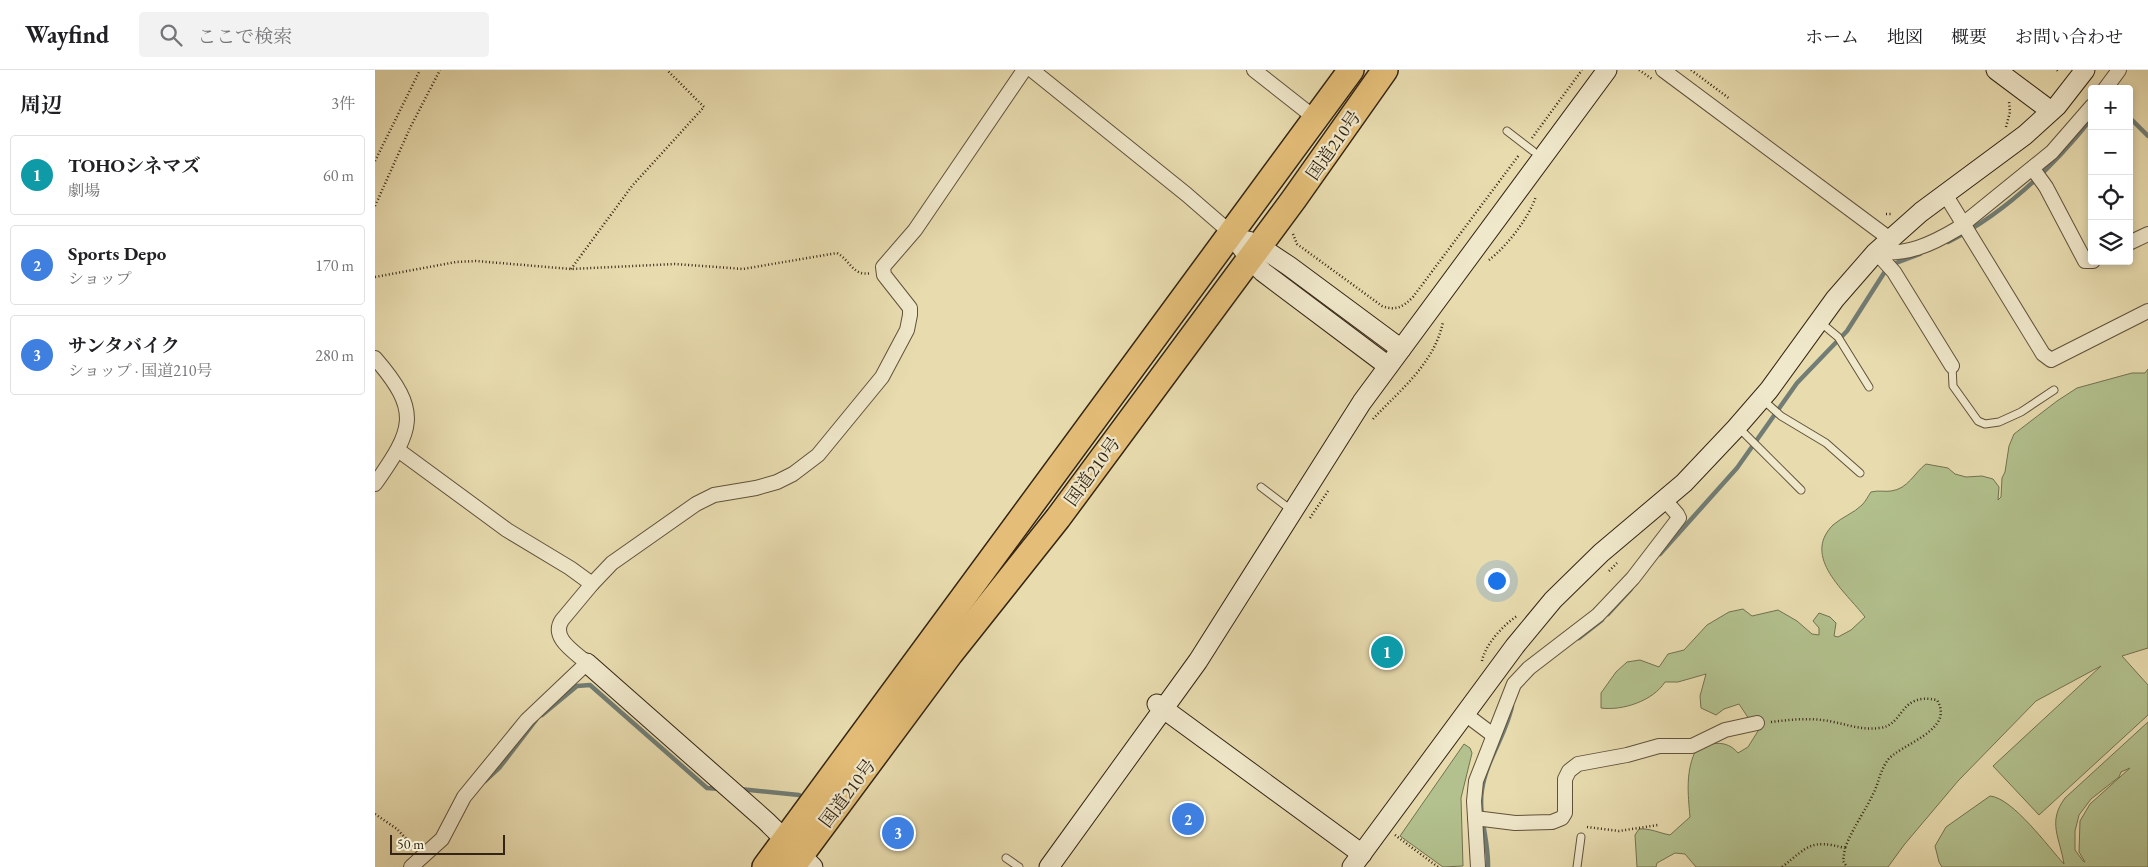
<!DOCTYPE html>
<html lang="ja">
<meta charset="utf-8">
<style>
:root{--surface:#fff;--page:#f2f2f2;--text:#202124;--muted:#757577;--line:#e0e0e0;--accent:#8f2418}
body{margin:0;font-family:"EB Garamond","Noto Serif JP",serif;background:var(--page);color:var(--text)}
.controls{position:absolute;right:15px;top:15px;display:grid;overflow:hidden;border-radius:5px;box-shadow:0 2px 8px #0003}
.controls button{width:45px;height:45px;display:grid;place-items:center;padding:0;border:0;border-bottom:1px solid var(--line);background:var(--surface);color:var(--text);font:25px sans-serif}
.scale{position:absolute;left:15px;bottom:12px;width:115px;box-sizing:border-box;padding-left:5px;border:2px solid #332414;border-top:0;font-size:14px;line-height:18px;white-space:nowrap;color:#332414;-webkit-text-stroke:4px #f0e8cb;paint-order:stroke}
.you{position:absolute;left:1121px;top:510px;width:18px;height:18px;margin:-12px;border:4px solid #fff;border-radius:50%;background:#1a73e8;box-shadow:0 0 0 8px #1a73e833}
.badge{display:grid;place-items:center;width:32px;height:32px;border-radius:50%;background:var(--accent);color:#fff;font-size:16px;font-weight:700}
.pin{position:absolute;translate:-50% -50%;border:2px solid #fff;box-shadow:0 1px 5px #0006}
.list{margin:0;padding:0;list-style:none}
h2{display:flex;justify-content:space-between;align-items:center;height:65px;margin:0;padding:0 20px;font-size:21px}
h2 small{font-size:16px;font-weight:400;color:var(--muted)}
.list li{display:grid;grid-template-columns:32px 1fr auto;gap:15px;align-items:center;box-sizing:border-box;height:80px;margin:0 10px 10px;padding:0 10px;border:1px solid var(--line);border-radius:5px}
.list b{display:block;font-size:19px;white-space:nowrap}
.list p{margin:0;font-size:16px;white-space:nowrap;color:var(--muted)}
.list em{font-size:16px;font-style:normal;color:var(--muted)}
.icon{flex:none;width:28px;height:28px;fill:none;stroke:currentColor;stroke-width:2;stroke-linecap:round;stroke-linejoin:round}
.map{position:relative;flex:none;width:1773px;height:797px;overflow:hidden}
header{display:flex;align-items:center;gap:30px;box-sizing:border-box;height:70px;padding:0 25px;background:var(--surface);border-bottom:1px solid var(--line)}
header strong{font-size:24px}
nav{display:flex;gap:28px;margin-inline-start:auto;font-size:18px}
.search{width:350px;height:45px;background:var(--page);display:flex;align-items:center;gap:12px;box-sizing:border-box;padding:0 18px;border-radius:5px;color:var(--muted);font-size:19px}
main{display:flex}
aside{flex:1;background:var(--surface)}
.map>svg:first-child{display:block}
.green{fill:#b2c18e;stroke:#727251;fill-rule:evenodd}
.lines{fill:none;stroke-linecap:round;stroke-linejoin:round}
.stream{stroke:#717d75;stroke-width:4.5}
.lane-casing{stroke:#60523b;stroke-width:9}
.street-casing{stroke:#60523b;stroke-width:16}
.secondary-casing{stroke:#332414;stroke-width:21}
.highway-casing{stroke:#332414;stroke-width:28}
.path{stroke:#332414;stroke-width:2.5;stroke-dasharray:1 2.5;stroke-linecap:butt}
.lane{stroke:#f0e8cb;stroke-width:7}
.street{stroke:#f0e8cb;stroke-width:14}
.secondary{stroke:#f0e8cb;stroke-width:19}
.highway{stroke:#e4be78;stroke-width:25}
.labels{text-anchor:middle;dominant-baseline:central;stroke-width:4.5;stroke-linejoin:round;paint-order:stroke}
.street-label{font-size:18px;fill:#332414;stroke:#f0e8cb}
</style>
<header>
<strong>Wayfind</strong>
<div class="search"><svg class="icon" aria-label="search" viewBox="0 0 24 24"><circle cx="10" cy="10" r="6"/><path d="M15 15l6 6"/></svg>ここで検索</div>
<nav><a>ホーム</a><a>地図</a><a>概要</a><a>お問い合わせ</a></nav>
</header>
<main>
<aside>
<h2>周辺<small>3件</small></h2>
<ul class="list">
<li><span class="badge" style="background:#0f9aa8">1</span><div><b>TOHOシネマズ</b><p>劇場</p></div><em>60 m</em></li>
<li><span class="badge" style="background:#3f7fe0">2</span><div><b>Sports Depo</b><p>ショップ</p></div><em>170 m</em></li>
<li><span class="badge" style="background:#3f7fe0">3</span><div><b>サンタバイク</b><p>ショップ · 国道210号</p></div><em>280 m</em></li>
</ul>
</aside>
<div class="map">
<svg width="1773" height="797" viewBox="0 0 1773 797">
<rect width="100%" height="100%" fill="#e8dcaf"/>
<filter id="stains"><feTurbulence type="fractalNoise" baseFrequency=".004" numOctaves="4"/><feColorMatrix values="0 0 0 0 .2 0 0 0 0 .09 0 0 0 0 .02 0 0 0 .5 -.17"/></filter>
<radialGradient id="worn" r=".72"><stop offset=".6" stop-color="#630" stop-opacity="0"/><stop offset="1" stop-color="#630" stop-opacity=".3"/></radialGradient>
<g class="green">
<path d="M 1773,299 L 1773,578 L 1747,586 L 1773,615 L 1773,645 L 1664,745 L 1618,696 L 1726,596 L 1661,631 L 1583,711 L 1529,775 L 1513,797 L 1321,797 L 1310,784 L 1300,783 L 1282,793 L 1281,797 L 1262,797 L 1260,765 L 1264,759 C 1275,758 1284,763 1295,765 L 1315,747 C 1313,724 1310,700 1322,678 C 1337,673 1351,669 1363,683 L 1373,677 L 1388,653 L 1374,649 L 1364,634 L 1349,639 L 1341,645 L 1326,638 L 1325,626 L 1331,604 L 1303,612 L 1290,612 C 1278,631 1247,641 1226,638 L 1226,623 L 1241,602 L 1252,592 L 1265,590 L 1284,597 L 1293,584 L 1309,580 L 1332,555 L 1354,542 L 1368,539 L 1377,546 L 1403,540 L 1422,551 L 1437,564 L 1444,565 L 1444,558 L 1438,551 L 1444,543 L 1455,547 L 1461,553 L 1459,566 L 1463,567 L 1476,560 L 1490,547 C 1471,522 1426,487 1458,455 C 1467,447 1479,443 1487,435 C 1491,431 1493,426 1496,422 C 1504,420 1509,422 1516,421 C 1533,419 1539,403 1551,394 L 1573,398 L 1580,404 L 1591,407 L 1607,406 L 1618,409 L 1624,417 L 1623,430 L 1626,427 L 1627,408 L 1630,402 L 1634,376 L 1639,364 L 1682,331 L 1702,318 L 1757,303 L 1770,303 Z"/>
<path d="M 1773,652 L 1773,797 L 1567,797 L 1564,792 L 1560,776 L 1571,757 L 1615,726 C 1638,728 1674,778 1689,794 C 1685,768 1672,752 1690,728 ZM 1755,698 L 1715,734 L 1705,751 L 1704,782 L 1710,792 L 1708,791 L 1700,780 L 1700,761 L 1704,745 L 1716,729 L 1744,707 L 1746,702 Z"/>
<path d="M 1089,674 L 1095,678 L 1097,683 L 1086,728 L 1088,796 L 1068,797 L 1025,766 Z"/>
</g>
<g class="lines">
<g class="stream">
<path d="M 1754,47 L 1773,66"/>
<path d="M 1573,172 C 1631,143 1677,98 1717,48"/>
<path d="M 1285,484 L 1362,398 L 1422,313 L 1472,261 L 1509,203 L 1521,193 L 1545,184"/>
<path d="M 1233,544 L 1256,519"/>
<path d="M 1204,568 L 1227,550"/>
<path d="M 167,645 L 202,616 L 215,615 L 332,718 L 345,719"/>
<path d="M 110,711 L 125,697 L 161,650"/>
<path d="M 365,719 L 424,725"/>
<path d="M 1113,797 C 1114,771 1103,745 1107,720 C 1111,691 1131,665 1137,636"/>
</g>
<defs>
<g id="lane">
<path d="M 1132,61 L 1158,81"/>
<path d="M 1445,252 L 1463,267 L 1494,317"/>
<path d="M 1577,296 L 1578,316 L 1603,351 L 1610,354 L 1624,352 L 1646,342 L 1679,320"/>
<path d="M 1387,329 L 1406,346 L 1451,373 L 1485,403"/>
<path d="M 1363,357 L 1426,420"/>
<path d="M 886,417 L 911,436"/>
<path d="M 631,788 L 644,797"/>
<path d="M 1202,797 L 1206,767"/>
</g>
<g id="street">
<path d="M 657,0 L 811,124 L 856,163"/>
<path d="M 879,0 L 940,48"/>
<path d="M 1288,0 L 1515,169"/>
<path d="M 1730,19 L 1744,0"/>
<path d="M 1658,99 L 1671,117 L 1710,191 L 1718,191"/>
<path d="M 1570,124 L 1668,284 L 1676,290 L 1773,241"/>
<path d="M 1754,173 L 1773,164"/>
<path d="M 1501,182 C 1533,185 1555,175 1582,159 L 1677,82 L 1717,36"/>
<path d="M 1501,182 L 1519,202 L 1577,296"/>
<path d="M 0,288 C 47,342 38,360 0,414"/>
<path d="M 23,380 L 132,460 L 195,498 L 217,514"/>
<path d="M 1090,644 L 1118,665"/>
<path d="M 1100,748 L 1140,753 L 1177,752 L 1187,748 L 1190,743 L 1190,709 L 1194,701 L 1203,694 L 1252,685 L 1284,676 L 1317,676 L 1350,660 L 1382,653"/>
<path d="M 36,797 L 67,769 L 89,727 L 152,650 L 212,593 C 200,582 175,568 187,550 L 217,514 L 237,493 L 321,434 L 339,425 L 381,418 L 402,412 L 418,404 L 443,385 L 507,307 L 532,260 L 535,245 L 535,238 L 509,205 L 508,197 L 540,160 L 649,0"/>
<path d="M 1103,797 L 1099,731 L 1101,711 L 1139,614 L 1154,598 L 1223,545 L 1258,508 L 1304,448 L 1302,444 L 1289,429"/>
</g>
<g id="secondary">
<path d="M 1621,0 L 1676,41"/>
<path d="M 856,163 L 875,189 L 888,202 L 1013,296"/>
<path d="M 873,171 L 884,176 L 914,196 L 1026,279"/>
<path d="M 212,593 L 391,751 L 438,797"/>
<path d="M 782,634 L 987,784"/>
<path d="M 674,797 L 823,591 L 987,332 L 1232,0"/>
<path d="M 977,797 L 1140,576 L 1178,530 L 1226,483 L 1309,413 L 1361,358 L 1394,320 L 1460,229 L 1501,182 L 1546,142 L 1650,65 L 1682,36 L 1710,0"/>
</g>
<g id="highway">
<path d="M 390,797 L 976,0"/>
<path d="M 417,797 L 575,584 L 683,448 L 919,129 L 1010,0"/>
</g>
</defs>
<use href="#lane" class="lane-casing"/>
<use href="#street" class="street-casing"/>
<use href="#secondary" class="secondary-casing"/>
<use href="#highway" class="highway-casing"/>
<g class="path">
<path d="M 1264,0 L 1277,9"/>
<path d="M 1316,0 L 1355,29"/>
<path d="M 1682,0 L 1683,1"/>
<path d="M 1631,57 L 1635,42 L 1634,31"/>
<path d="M 1157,68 L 1207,0"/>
<path d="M 0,91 L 45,0"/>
<path d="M 0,136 L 35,58 L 65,0"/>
<path d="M 1511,144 L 1518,144"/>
<path d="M 918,164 L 922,174 L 1007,236 C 1021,241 1028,237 1038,227 L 1144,85"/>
<path d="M 1114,190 C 1132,176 1154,148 1161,126"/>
<path d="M 196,199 L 257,116 L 329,37 L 292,0"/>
<path d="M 0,207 L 81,192 L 101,191 L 196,199 L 300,194 L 368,199 L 462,183 C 475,190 478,207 496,203"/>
<path d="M 998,349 C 1026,319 1059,294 1068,252"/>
<path d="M 935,448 L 953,421"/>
<path d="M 1234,501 L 1242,493"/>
<path d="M 1107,591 C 1110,575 1128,555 1142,546"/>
<path d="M 1396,652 C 1413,650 1430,648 1447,650 C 1466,652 1485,661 1504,658 C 1530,656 1523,622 1562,630 C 1581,661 1524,674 1512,691 C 1506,700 1504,710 1500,720 C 1491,740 1478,757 1470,778"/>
<path d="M 0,744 L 22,759 L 38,776"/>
<path d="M 1212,757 L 1244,761 L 1283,755"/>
<path d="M 1020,765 L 1063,797"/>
<path d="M 1407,797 C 1434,776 1435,769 1470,778 L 1468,791 L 1472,797"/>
</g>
<use href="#lane" class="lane"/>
<use href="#street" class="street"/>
<use href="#secondary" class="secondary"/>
<use href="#highway" class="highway"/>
</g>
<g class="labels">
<g class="street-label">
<text transform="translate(958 75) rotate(-55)">国道210号</text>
<text transform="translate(717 401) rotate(-54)">国道210号</text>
<text transform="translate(472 723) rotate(-53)">国道210号</text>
</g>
</g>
<rect width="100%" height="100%" filter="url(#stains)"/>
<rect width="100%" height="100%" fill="url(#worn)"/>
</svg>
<div class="controls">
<button>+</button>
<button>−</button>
<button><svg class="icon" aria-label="locate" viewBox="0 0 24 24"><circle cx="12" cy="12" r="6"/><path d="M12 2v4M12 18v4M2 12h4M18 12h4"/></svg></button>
<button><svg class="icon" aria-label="layers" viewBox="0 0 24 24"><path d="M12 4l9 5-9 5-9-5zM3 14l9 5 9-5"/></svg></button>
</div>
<div class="scale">50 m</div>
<div class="you"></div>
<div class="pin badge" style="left:1012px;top:582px;background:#0f9aa8">1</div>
<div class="pin badge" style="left:813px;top:749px;background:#3f7fe0">2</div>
<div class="pin badge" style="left:523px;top:763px;background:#3f7fe0">3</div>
</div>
</main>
